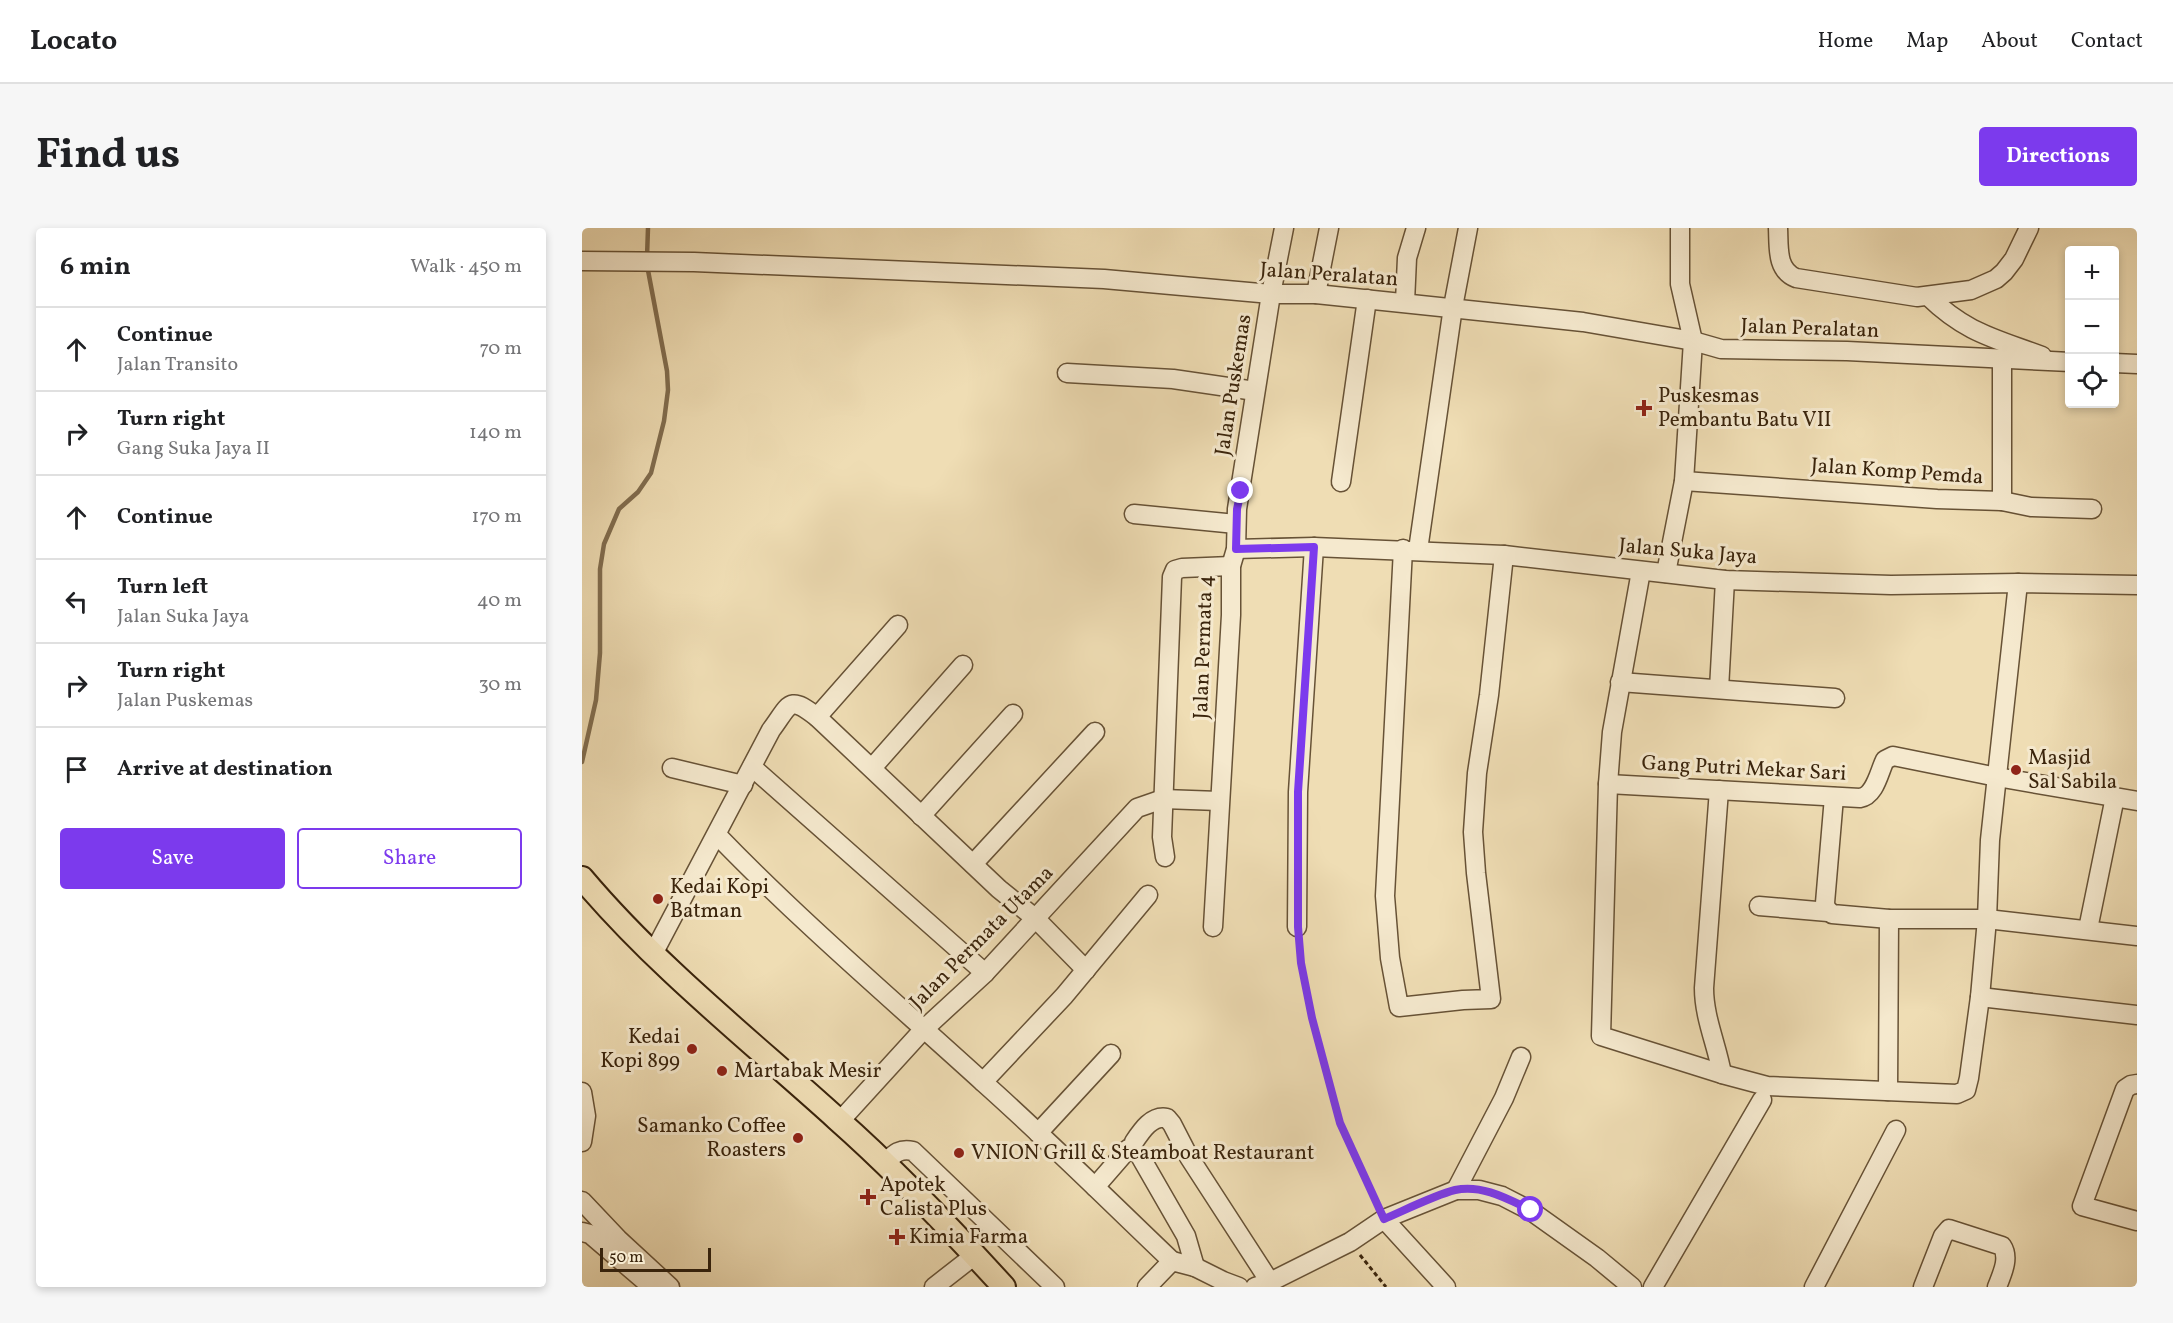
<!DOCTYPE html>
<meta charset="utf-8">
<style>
:root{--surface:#fff;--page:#f6f6f6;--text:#202124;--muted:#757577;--line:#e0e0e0;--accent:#7c3aed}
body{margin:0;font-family:Vollkorn,serif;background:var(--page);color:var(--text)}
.controls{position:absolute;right:18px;top:18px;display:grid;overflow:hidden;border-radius:6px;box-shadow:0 3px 9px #0003}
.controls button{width:54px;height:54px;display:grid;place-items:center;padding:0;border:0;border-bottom:2px solid var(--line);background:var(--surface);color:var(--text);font:30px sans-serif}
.scale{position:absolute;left:18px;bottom:15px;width:111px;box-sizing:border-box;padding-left:6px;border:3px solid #3a240c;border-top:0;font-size:16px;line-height:21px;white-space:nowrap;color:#3a240c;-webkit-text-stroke:4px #f5e9ce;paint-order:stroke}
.stop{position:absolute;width:18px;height:18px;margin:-14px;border:4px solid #7c3aed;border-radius:50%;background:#fff}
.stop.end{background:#7c3aed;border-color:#fff;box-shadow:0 2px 6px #0008}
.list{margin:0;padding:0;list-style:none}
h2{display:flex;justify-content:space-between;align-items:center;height:78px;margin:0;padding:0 24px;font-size:26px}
h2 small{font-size:20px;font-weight:400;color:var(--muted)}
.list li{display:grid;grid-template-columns:39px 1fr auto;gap:18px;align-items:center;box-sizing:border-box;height:84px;padding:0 24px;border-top:2px solid var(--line)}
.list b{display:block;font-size:22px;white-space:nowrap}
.list p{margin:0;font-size:20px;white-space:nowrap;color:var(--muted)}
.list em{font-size:20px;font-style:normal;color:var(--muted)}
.actions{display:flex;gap:12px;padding:18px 24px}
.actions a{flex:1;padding:14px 0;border:2px solid var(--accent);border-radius:6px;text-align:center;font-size:21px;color:var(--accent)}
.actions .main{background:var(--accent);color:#fff}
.icon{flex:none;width:33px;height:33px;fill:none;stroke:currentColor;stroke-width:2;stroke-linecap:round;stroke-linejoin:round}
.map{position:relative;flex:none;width:1555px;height:1059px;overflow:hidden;border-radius:6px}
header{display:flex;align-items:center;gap:36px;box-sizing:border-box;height:84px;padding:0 30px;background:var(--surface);border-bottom:2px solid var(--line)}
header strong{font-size:28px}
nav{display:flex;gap:33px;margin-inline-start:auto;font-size:21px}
.intro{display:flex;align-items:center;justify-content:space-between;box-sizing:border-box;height:144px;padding:0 36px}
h1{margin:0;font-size:42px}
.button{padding:15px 27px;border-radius:6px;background:var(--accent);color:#fff;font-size:21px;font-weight:700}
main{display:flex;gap:36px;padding:0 36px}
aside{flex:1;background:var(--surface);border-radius:6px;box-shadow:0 3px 9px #0003}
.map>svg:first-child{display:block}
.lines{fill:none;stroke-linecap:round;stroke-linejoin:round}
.stream{stroke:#816d4f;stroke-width:4.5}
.minor-casing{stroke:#675236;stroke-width:21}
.major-casing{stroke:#3a240c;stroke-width:26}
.path{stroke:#3a240c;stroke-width:3;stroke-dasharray:4.5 3;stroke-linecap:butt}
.minor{stroke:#f5e9ce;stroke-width:18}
.major{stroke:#efddb4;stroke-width:22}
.route{stroke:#7c3aed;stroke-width:8}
.poi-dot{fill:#8f2418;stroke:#f5e9ce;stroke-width:2}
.labels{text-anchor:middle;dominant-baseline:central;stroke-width:6;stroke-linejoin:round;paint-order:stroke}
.street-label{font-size:21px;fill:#3a240c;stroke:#f5e9ce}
.poi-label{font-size:21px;fill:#3a240c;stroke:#f5e9ce;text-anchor:start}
</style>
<header>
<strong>Locato</strong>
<nav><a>Home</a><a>Map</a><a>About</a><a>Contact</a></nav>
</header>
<div class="intro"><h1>Find us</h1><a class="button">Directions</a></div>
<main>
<aside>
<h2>6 min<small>Walk · 450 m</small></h2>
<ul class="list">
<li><svg class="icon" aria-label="ahead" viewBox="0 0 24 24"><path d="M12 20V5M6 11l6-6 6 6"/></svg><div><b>Continue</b><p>Jalan Transito</p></div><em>70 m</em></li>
<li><svg class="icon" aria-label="right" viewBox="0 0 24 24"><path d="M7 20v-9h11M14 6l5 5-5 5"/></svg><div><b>Turn right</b><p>Gang Suka Jaya II</p></div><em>140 m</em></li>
<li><svg class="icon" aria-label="ahead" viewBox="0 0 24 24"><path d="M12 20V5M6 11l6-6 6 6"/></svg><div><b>Continue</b></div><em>170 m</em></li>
<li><svg class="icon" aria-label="left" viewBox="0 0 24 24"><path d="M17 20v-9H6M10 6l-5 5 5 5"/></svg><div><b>Turn left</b><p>Jalan Suka Jaya</p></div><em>40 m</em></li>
<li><svg class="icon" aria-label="right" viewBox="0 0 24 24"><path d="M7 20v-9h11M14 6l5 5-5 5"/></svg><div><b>Turn right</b><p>Jalan Puskemas</p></div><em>30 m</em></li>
<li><svg class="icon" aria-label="arrive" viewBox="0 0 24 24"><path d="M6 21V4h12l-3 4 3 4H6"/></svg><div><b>Arrive at destination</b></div></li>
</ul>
<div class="actions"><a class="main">Save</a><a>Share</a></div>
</aside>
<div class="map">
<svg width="1555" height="1059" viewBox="0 0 1555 1059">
<rect width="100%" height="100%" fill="#efddb4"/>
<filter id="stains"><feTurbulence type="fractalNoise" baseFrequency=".00333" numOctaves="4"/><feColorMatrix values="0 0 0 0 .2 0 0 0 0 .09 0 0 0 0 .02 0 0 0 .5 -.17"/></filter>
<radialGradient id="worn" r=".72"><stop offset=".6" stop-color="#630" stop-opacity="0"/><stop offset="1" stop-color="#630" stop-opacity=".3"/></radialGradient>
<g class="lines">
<g class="stream">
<path d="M 65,29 L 66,0"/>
<path d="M 0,534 L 14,472 L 18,425 L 18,341 L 22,316 L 37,281 L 56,264 L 69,245 L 82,193 L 86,162 L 85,143 L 65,37"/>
</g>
<defs>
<g id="minor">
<path d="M 1196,0 C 1197,19 1194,42 1214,50 L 1335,69 L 1389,62 L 1414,51 L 1422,44 L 1432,31 L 1447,0"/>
<path d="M 0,33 L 112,34 L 522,51 L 689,66 L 734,66 L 1001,94 L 1111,113 L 1139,121 L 1265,123 L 1488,134"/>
<path d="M 734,66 L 747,0"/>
<path d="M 1346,68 C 1384,105 1412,110 1460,128"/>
<path d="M 823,74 L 825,30 L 834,0"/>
<path d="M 1532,135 L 1555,136"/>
<path d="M 485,145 L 591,151 L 673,163"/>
<path d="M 1102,253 L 1355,271 L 1420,273 L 1420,132"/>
<path d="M 759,254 L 785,71"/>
<path d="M 1420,273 L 1449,279 L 1510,281"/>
<path d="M 552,286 L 654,296"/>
<path d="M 654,321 L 732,319 L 922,327 L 1143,352 L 1309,357 L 1436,355 L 1555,357"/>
<path d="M 821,321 L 803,668 L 808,730 L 817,779 L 881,772 L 909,771 L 894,645 L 891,604 L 895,545 L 907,467 L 922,327"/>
<path d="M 836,322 L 871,79 L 886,0"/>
<path d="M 1059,343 L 1030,504 L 1026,556 L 1019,808 L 1140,846 L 1185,858 L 1375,866 L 1384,862 L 1387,850 L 1398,769 L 1405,691 L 1408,612 L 1436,355"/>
<path d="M 1084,345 L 1102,253 L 1111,113 L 1098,56 L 1098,0"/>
<path d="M 1038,454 L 1253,470"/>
<path d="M 1137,461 L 1143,352"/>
<path d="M 235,489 L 316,397"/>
<path d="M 170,539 L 403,745"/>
<path d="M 90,540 L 161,557"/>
<path d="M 290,540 L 381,437"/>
<path d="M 1026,556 L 1278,570 C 1293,568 1297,544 1303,532 L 1311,528 L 1415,549 L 1555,573"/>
<path d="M 1137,562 L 1122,760 C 1122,790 1135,817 1140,846"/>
<path d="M 1252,569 L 1243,675 L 1244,680 L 1250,686 L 1307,691 L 1405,691 L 1555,708"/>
<path d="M 339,588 L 431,486"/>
<path d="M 135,607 C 219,694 312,773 402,855 C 466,912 527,973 590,1033"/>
<path d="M 583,629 L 580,609 L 590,349 L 593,342 L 600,340 L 649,338"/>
<path d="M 391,636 L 513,504"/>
<path d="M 1177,678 L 1246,684"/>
<path d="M 631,699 L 649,387 L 649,338 L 654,321 L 655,281 L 689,66 L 702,0"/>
<path d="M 715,699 L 716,564 L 732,319"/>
<path d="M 1506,701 L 1533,569"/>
<path d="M 71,726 L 189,502 C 208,477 206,466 235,489 L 417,661 L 453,690 L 504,742"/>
<path d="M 1398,769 L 1555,787"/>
<path d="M 401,854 L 482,768 L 566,667"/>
<path d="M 1555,856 L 1549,857 L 1543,861 L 1500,978 L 1555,993"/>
<path d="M 1306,863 L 1307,691"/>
<path d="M 0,864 L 4,888 L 0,914"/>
<path d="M 258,893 L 341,802 L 403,745 L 555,580 L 581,571 L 637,573"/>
<path d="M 456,905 L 529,826"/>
<path d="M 552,914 C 560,902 570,887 585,890 L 590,896 L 607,929 L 688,1054"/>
<path d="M 558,928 L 604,1008 L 613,1039"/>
<path d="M 303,935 C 312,926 317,920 331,923 L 473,1059"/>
<path d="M 513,959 L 546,921"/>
<path d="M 874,962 L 922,870 L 939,829"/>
<path d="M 0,973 L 36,1011 L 88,1059"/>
<path d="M 802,991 L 864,1059"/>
<path d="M 0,1004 L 8,1006 L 70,1059"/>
<path d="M 352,1059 L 393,1027"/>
<path d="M 565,1059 L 590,1033 L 613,1039 L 641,1053 L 657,1059"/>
<path d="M 673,1059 L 688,1054 L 768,1014 L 802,991 L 874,962 L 897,962 L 920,968 L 949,983 L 1015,1030 L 1050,1059"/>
<path d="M 1071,1059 L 1180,872"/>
<path d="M 1232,1059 L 1314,902"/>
<path d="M 1341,1059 L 1361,1008 L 1367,1001 L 1420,1018 C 1428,1030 1420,1046 1415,1059"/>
</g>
<path id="major" d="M 0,650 C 75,739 169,813 255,891 C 314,943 369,1001 422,1059"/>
</defs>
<use href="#minor" class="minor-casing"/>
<use href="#major" class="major-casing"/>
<g class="path">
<path d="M 717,713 L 730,790 L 758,895 L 796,978"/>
<path d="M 778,1027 L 804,1059"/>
</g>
<use href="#minor" class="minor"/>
<use href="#major" class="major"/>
</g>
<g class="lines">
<path class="route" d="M 659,263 L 655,281 L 654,321 L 732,319 L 716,564 L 716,699 L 719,735 L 730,790 L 758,895 L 802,991 C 823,982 853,967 873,962 C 900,956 926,971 949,982"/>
</g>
<g class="poi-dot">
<path d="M1059 171h6v6h6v6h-6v6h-6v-6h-6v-6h6z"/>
<circle cx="1434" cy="542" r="6"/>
<circle cx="76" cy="671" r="6"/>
<circle cx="110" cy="821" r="6"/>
<circle cx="140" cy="843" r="6"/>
<circle cx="216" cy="910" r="6"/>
<circle cx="377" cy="925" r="6"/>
<path d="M283 960h6v6h6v6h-6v6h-6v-6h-6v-6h6z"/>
<path d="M312 1000h6v6h6v6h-6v6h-6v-6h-6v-6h6z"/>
</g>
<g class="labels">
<g class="street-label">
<text transform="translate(747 47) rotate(4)">Jalan Peralatan</text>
<text transform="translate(1228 101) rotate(2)">Jalan Peralatan</text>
<text transform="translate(652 157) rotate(-81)">Jalan Puskemas</text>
<text transform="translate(1315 244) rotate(4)">Jalan Komp Pemda</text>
<text transform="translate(1106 324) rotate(5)">Jalan Suka Jaya</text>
<text transform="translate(622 419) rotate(-88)">Jalan Permata 4</text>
<text transform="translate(1162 541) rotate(3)">Gang Putri Mekar Sari</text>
<text transform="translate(400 710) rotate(-45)">Jalan Permata Utama</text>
</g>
<g class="poi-label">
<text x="1076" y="168">Puskesmas<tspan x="1076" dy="24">Pembantu Batu VII</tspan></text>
<text x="1446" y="530">Masjid<tspan x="1446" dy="24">Sal Sabila</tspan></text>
<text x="88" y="659">Kedai Kopi<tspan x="88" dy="24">Batman</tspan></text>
<text x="98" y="809" text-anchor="end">Kedai<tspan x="98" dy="24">Kopi 899</tspan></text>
<text x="152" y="843">Martabak Mesir</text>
<text x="204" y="898" text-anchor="end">Samanko Coffee<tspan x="204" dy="24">Roasters</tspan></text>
<text x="389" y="925">VNION Grill &amp; Steamboat Restaurant</text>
<text x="298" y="957">Apotek<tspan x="298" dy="24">Calista Plus</tspan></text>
<text x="327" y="1009">Kimia Farma</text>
</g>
</g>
<rect width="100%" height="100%" filter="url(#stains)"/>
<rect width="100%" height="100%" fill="url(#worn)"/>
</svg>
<div class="controls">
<button>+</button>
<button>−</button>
<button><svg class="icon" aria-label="locate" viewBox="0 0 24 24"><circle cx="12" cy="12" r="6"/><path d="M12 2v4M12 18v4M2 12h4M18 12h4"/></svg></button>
</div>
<div class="scale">50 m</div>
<div class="stop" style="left:949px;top:982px"></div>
<div class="stop end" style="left:659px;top:263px"></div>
</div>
</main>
